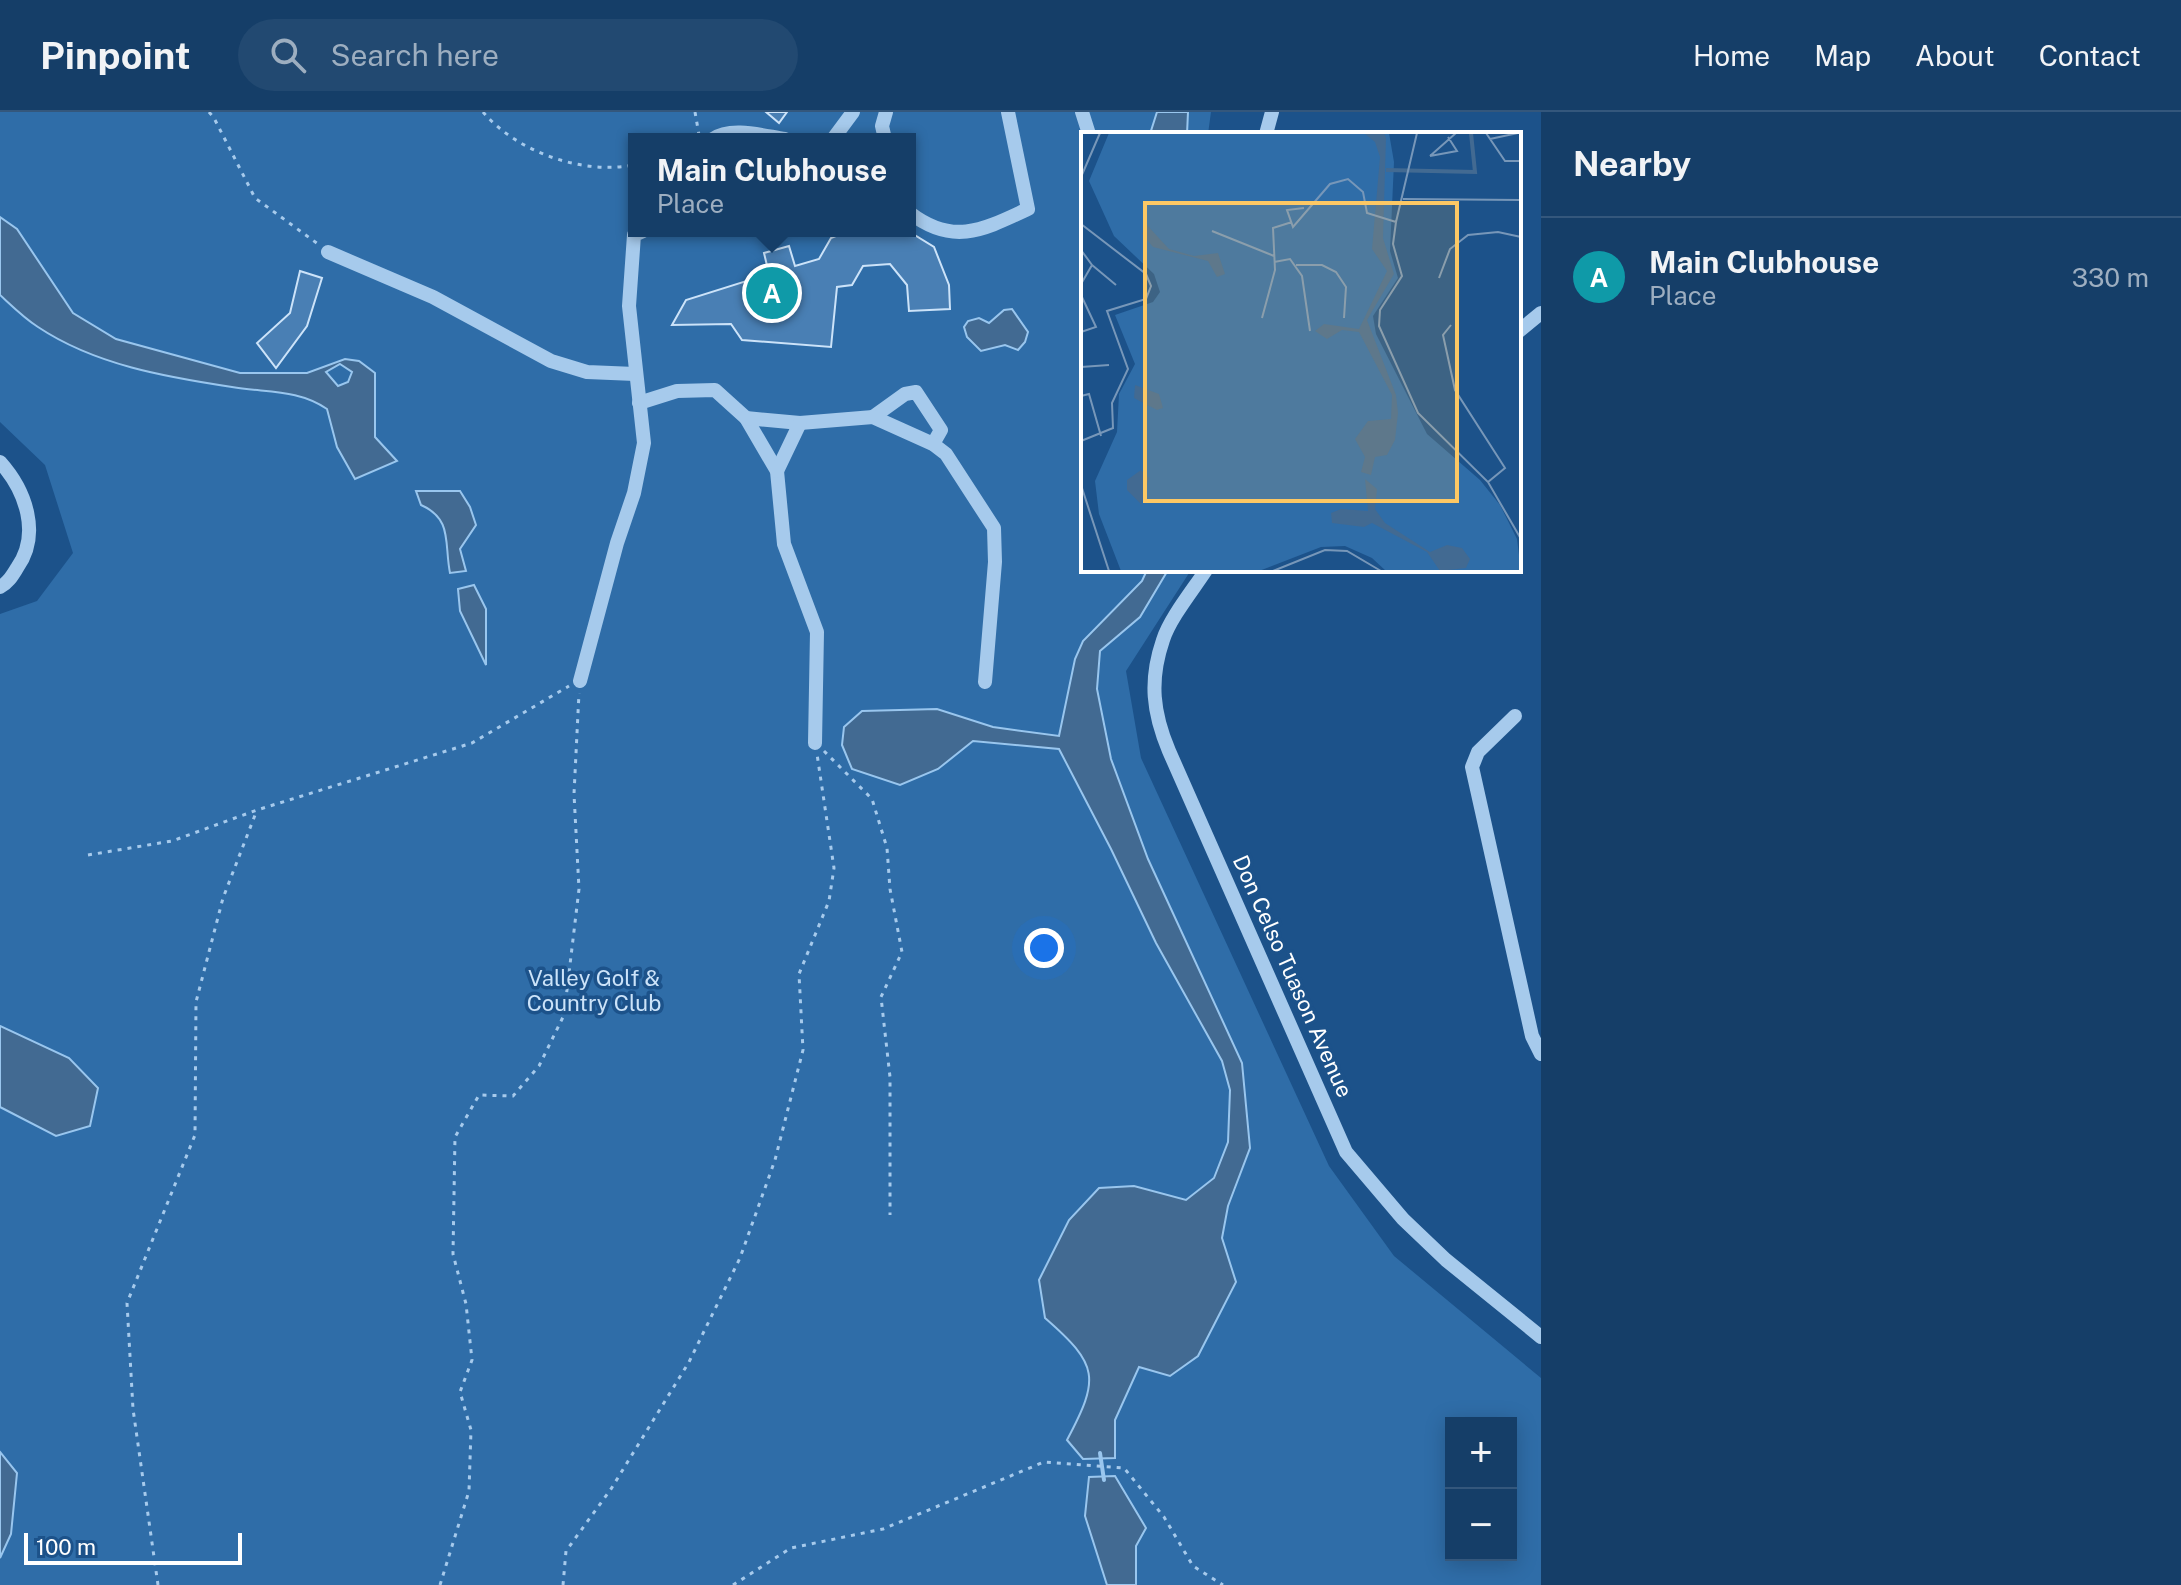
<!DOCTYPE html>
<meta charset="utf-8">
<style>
:root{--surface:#153e68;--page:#224971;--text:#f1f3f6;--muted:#9daec0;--line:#34577c;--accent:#d6ab8b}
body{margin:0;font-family:"Public Sans",sans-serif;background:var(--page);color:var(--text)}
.controls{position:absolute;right:24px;bottom:24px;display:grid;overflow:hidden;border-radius:0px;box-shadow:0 4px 20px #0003}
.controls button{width:72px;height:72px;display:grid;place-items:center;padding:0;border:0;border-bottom:2px solid var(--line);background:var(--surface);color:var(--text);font:40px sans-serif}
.scale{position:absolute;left:24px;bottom:20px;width:218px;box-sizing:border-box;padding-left:8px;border:4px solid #fff;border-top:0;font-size:22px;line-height:28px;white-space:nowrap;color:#fff;-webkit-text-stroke:6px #1c528a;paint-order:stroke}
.you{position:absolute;left:1044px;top:836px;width:28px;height:28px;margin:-20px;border:6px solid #fff;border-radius:50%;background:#1a73e8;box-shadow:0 0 0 12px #1a73e833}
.badge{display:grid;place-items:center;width:52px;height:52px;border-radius:50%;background:var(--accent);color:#fff;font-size:26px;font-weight:700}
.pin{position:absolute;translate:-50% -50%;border:4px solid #fff;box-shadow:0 2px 8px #0006}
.popup{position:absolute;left:628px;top:21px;width:288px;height:104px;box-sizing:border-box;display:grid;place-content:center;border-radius:0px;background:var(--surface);filter:drop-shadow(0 2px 6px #0005);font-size:26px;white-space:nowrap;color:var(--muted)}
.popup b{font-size:30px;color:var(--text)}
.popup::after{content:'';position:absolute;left:50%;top:100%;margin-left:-16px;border:16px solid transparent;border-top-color:var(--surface)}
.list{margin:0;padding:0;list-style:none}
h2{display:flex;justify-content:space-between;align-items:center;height:104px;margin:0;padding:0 32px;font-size:34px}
h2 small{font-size:26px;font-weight:400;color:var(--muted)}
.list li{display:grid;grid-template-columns:52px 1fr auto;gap:24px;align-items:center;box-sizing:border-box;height:120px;padding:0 32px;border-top:2px solid var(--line)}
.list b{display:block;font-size:30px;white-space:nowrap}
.list p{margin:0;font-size:26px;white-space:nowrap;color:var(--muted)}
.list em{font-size:26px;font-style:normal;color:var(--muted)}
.icon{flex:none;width:44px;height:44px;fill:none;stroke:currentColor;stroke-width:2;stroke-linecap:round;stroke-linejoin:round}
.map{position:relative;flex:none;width:1541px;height:1473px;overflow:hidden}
header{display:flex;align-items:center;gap:48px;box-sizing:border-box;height:112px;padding:0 40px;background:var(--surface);border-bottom:2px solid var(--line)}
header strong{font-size:38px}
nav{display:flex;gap:44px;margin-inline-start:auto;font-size:28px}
.search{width:560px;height:72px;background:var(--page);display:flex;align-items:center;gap:20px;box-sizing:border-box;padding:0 28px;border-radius:44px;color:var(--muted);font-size:30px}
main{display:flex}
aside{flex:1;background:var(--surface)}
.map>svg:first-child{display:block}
.green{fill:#2f6da8;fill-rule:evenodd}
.water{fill:#426a92;stroke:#99c6ee;stroke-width:2;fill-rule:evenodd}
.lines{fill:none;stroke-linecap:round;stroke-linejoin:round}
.stream{stroke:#99c6ee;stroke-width:4}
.building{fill:#497fb4;stroke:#cce3f9;stroke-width:2}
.path{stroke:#a6caec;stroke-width:3;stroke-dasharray:4 6;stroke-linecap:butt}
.minor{stroke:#a6caec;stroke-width:14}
.labels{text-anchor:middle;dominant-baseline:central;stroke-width:7;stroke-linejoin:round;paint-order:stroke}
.street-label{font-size:22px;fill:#fff;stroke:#1c528a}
.park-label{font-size:22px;fill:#cce3f9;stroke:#1c528a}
.inset-river{fill:none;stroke:#426a92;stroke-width:4}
.inset-road{fill:none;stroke:#7797b9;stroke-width:2}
.view{fill:#fdc864;fill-opacity:0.15;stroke:#fdc864;stroke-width:4}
.inset-edge{fill:none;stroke:#fff;stroke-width:4}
</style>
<header>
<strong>Pinpoint</strong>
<div class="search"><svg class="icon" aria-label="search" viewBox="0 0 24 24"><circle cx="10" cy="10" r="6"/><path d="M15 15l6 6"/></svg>Search here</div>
<nav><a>Home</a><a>Map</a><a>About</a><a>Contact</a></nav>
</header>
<main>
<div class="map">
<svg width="1541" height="1473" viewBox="0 0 1541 1473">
<rect width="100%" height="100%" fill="#1c528a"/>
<path class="green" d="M 0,0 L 1211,0 L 1208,22 L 1083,22 L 1083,458 L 1191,458 L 1126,559 L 1141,646 L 1329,1054 L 1394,1144 L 1541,1266 L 1541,1473 L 0,1473 L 0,502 L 37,489 L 73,441 L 45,353 L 0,310 ZM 634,27 L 910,27 L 910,119 L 634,119 ZM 1451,1311 L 1511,1311 L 1511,1443 L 1451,1443 Z"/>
<g class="water">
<path d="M 1157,0 L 1188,0 L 1187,22 L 1150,22 Z"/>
<path d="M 0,105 L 17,117 L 73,201 L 116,227 L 240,261 L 307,261 L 345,247 L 359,249 L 375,261 L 375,325 L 397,349 L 355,367 L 337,335 L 327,297 C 298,277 266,281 232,275 C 166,265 95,253 38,215 C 24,206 12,194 0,183 ZM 340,252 L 352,260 L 348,270 L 338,274 L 326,260 Z"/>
<path d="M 1012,197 L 1028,220 L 1025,230 L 1018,238 L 1005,233 L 981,239 L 967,225 L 964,215 L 968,209 L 979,206 L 989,211 L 1004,198 Z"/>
<path d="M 416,379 L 460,379 L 470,395 L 476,413 L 460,437 L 466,459 L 450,461 C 444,431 453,407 421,393 Z"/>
<path d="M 1147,458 L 1168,458 L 1140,505 L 1100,539 L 1097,577 L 1111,647 L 1148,747 L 1242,951 L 1250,1036 L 1228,1094 L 1222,1126 L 1236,1170 L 1198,1244 L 1170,1264 L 1139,1255 L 1115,1308 L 1115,1346 L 1083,1347 L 1067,1328 C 1100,1266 1099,1253 1045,1206 L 1039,1168 L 1069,1108 L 1099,1076 L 1134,1074 L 1186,1088 L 1214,1066 L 1228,1030 L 1230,978 L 1222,949 L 1156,831 L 1111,737 L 1059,637 L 973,629 L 938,657 L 900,673 L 852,657 L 842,633 L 844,615 L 862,599 L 937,597 L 993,615 L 1059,624 L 1075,547 L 1083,529 L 1142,469 Z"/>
<path d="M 474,473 L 486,497 L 486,553 L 460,499 L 458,477 Z"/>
<path d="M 0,914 L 69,946 L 98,976 L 90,1014 L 56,1024 L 0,995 Z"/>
<path d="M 0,1340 L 17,1361 L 11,1422 L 0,1446 Z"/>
<path d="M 1115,1364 L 1146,1416 L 1136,1434 L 1136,1473 L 1107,1473 L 1085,1404 L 1089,1365 Z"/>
</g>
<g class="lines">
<path class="stream" d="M 1100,1341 L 1104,1368"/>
</g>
<g class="building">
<path d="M 766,0 L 787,0 L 779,11 Z"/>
<path d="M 848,119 L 908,119 L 934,135 L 949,173 L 950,197 L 909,199 L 907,173 L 890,152 L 863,154 L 852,173 L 837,175 L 831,235 L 742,228 L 731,212 L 672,213 L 686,188 L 769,162 L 764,141 L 789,134 L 795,154 L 819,147 L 831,126 Z"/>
<path d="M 300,159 L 322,166 L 307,214 L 276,256 L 257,231 L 290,201 Z"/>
</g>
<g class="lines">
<g class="path">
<path d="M 209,0 L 214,6 L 255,86 L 318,132"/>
<path d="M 483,0 C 517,40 582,63 634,53"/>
<path d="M 695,0 L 699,23"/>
<path d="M 824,639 L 872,687 L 887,736 L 890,777 L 902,840 L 881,885 L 890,965 L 890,1103"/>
<path d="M 88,743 L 172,729 L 257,698 L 472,631 L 569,574"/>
<path d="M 158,1473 L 133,1297 L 127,1191 L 195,1023 L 196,890 L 223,786 L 257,698"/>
<path d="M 440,1473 L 469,1379 L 471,1318 L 460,1280 L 472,1248 L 466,1192 L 453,1142 L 455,1025 L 479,983 L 513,984 L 539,954 L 564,903 L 579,777 L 574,682 L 579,581"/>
<path d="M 563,1473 L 566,1439 L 611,1377 L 689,1250 L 740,1146 L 775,1048 L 803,938 L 799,862 L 829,789 L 834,756 L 817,642"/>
<path d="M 733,1473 L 791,1436 L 883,1417 L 1044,1350 L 1124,1356 L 1164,1405 L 1193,1454 L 1223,1473"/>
</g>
<g class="minor">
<path d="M 1082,0 L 1089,22"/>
<path d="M 1266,22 L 1272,0"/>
<path d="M 713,27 C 731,14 764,24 785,27"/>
<path d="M 833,27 L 853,0"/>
<path d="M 885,27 L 882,14 L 886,0"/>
<path d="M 910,101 C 953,134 983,118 1028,97 L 1008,0"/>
<path d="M 328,140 L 433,185 L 551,249 L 587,260 L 635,262"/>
<path d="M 1519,219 L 1541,201"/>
<path d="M 639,291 L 677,279 L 715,278 L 746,306 L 777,359 L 784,432 L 817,520 L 815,631"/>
<path d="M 873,305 L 905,282 L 916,280 L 941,318 L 933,332"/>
<path d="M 746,306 L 800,311 L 873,305 L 933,332 L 946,342 L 994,416 L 995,450 L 985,570"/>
<path d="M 0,350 C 26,379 41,422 17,456 C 12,464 8,471 0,475"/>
<path d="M 777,359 L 800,311"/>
<path d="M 1206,458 C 1193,478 1170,506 1163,528 C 1149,569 1153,601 1169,639 L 1346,1040 L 1403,1107 L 1446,1148 L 1541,1225"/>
<path d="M 580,569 L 617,431 L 634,381 L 644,331 L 629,194 L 634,123 L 643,119"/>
<path d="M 1515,604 L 1478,640 L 1472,655 L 1532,924 L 1541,942"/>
</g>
</g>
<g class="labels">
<g class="street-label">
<text transform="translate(1293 864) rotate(66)">Don Celso Tuason Avenue</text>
</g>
<g class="park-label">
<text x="594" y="866">Valley Golf &amp;<tspan x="594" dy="25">Country Club</tspan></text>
</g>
</g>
<g transform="translate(1081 20)">
<rect width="440" height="440" fill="#1c528a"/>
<path d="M 28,1 L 308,1 L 313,30 L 309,119 L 317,146 L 292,184 L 295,202 L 346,302 L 399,348 L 419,373 L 436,407 L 440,439 L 305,439 L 291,426 L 264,414 L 240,415 L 178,439 L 40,439 L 18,382 L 14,349 L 36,300 L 38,262 L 54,232 L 34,183 L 72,170 L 79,160 L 73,142 L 33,104 L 8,49 Z" fill="#2f6da8"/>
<path d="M 283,1 L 303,1 L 305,6 L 302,106 L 313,142 L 286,188 L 315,263 L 317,281 L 314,308 L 306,323 L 294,325 L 290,343 L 280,340 L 284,325 L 274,307 L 287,289 L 310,287 L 311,263 L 278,200 L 261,198 L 246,207 L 234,199 L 243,192 L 278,197 L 306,139 L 291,117 L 299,25 L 294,10 ZM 65,92 L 88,117 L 113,124 L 137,121 L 144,142 L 136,145 L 127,129 L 72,115 L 61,102 ZM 54,253 L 78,262 L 82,276 L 76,278 L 53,266 ZM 60,338 L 68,346 L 60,372 L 46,358 L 46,348 ZM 284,347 L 296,357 L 294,377 L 304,391 L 349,420 L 366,413 L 381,416 L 389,427 L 385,436 L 359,439 L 346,420 L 291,391 L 283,395 L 251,391 L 250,381 L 260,377 L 287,379 Z" fill="#426a92"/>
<path class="inset-river" d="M 305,38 L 394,40 L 390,1"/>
<path class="inset-road" d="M 336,1 L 315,90 L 312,112 L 321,144 L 299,178 L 298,194 L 337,281 L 407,350 L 440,407M 405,1 L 424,29 L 440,29M 409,7 L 437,1M 349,24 L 376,19 L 367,5M 349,24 L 375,1M 0,45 L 19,1M 322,67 L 440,68M 223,76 L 206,78 L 212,95 L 249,52 L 267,47 L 282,60 L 286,81 L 315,90M 0,92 L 65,142 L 70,154 L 65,167 L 26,179 L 47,237 L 31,271 L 32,296 L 0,309M 131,99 L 193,124M 0,118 L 11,133 L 0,152M 193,130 L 209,127 L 221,144 L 229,199M 11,133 L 35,153M 215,133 L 241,133 L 255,140 L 265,155 L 263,186M 358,146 L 369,117 L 387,103 L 417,100 L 440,105M 0,163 L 15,195 L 0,200M 181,186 L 194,138 L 192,96 L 211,90M 370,193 L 362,203 L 374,258 L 424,336 L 407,350M 0,235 L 28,233M 0,264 L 8,262 L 20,304M 0,353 L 28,439M 192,439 L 244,418 L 266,419 L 300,439"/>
<path class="view" d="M 64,71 L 376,71 L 376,369 L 64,369 Z"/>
<rect width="440" height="440" class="inset-edge"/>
</g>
</svg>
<div class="controls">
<button>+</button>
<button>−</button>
</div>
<div class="scale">100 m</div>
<div class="you"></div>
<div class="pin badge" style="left:772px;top:181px;background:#0f9aa8">A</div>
<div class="popup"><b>Main Clubhouse</b>Place</div>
</div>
<aside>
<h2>Nearby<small></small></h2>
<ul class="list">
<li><span class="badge" style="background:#0f9aa8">A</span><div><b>Main Clubhouse</b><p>Place</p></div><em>330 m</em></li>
</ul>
</aside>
</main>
